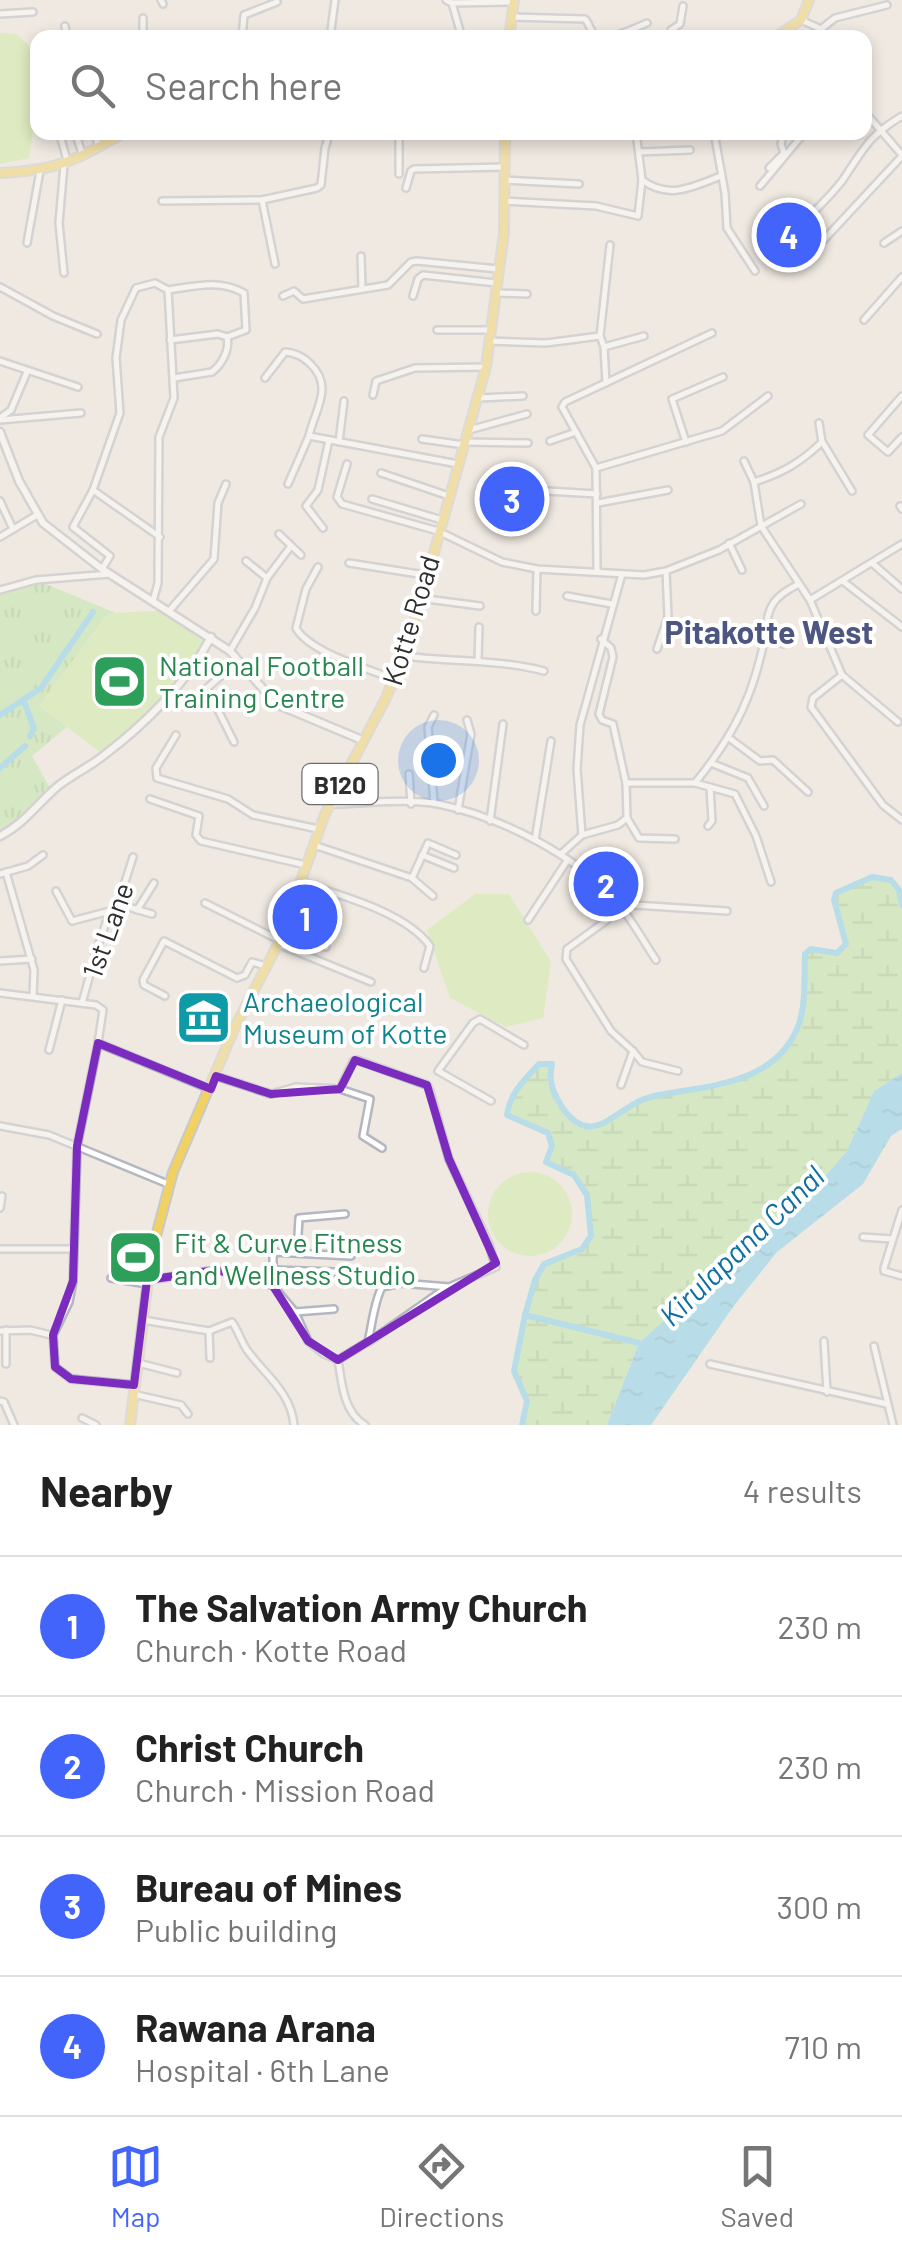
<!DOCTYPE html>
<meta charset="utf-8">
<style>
:root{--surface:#fff;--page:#f2f2f2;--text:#222;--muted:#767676;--line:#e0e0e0;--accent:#4264fb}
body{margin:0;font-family:Barlow,sans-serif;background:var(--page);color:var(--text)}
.you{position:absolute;left:438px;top:760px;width:35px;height:35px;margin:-25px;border:8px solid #fff;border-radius:50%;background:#1a73e8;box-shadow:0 0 0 15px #1a73e833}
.badge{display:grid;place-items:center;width:65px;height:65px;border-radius:50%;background:var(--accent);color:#fff;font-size:32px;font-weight:700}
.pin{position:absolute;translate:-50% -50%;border:5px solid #fff;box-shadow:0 2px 10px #0006}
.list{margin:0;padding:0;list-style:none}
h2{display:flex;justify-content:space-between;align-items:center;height:130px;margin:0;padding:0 40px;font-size:42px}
h2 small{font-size:32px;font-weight:400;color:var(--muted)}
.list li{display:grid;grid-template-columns:65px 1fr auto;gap:30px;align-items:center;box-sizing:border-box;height:140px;padding:0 40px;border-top:2px solid var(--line)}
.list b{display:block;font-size:38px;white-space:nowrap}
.list p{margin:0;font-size:32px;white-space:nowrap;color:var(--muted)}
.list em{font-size:32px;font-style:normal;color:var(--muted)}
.icon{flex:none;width:55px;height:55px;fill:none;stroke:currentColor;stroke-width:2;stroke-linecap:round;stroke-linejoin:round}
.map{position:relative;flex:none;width:902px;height:1425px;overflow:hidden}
.search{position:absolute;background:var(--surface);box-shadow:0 5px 15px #0003;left:30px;right:30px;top:30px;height:110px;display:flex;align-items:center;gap:25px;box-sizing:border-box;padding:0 35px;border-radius:20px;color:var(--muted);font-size:38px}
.sheet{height:690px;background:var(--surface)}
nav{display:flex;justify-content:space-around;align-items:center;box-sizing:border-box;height:140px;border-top:2px solid var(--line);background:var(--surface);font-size:28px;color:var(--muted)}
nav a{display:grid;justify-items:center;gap:5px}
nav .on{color:var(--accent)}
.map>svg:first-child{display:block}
.grass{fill:url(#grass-tufts)}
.wetland{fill:url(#wetland-marsh)}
.pitch{fill:#c9ec9a}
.water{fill:url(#water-ripples)}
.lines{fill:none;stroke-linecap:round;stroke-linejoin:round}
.canal{stroke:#75cff0;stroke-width:6}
.minor-casing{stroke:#b4b7c1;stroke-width:10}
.tertiary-casing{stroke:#b4b7c1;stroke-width:11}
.primary-casing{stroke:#c9c9c9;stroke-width:12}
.minor{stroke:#fff;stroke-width:5}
.tertiary{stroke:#fff;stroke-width:6}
.primary{stroke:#f2d163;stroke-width:8}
.marked{fill:none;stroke:#7b2cbf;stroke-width:8;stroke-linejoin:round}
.labels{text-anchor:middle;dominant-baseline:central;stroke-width:8;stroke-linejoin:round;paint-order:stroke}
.shield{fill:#fff;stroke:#6d6d6d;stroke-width:2.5}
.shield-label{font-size:25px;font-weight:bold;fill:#2e2e2e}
.street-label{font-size:28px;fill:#2e2e2e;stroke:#fff}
.leisure-label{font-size:28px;fill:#27864d;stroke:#fff;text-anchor:start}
.culture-label{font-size:28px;fill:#0d838f;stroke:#fff;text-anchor:start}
.water-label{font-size:30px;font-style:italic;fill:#0d6fa3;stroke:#fff}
.quarter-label{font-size:32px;font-weight:bold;fill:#4d5680;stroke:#fff}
</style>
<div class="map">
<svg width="902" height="1425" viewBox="0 0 902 1425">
<defs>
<pattern id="grass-tufts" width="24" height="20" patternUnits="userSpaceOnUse" patternTransform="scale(2.5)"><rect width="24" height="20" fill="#b6e59e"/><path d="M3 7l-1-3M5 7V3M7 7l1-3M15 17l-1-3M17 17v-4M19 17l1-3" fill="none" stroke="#9dc588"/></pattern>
<pattern id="wetland-marsh" width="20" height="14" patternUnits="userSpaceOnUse" patternTransform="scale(2.5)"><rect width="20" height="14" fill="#b6e59e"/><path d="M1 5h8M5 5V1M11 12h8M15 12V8" fill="none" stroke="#9dc588"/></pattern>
<pattern id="water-ripples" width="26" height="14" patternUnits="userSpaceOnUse" patternTransform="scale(2.5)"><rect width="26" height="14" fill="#75cff0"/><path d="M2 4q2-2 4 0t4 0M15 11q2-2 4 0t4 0" fill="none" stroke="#66b2ce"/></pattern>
</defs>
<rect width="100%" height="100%" fill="#efe9e1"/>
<path class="grass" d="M 36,580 L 116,613 L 105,617 L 39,706 L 67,727 L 32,756 L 52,792 L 0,836 L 0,590 Z"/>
<path class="wetland" d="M 872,877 L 891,880 L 899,890 L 902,905 L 902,1073 L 874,1091 L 847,1151 L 827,1174 L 639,1343 L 607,1425 L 522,1425 L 527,1401 L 514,1371 L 535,1280 L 544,1264 L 582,1249 L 591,1236 L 587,1195 L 574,1175 L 546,1162 L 552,1146 L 548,1133 L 507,1115 L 509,1100 L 539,1064 L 552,1064 C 548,1081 553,1093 562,1107 C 594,1153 616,1104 654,1096 C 707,1085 776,1086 799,1024 C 806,1004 804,976 805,954 L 811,949 L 837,953 L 846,944 L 834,900 L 836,893 Z"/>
<g class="pitch">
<path d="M 0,33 L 16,34 L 33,49 L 34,124 L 29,158 L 0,164 Z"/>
<path d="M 170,610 L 211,637 L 168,699 L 104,755 L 39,706 L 105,617 L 116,613 Z"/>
<path d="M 475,894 L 509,894 L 551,962 L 543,1018 L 506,1027 L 450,998 L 427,930 Z"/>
<circle cx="530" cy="1214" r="42"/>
</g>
<path class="water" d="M 902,1073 L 902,1129 L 891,1136 L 863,1184 L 777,1252 L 733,1307 L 651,1425 L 607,1425 L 639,1343 L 827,1174 L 847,1151 L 874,1091 Z"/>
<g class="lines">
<g class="canal">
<path d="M 24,701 L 34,729 L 30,736"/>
<path d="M 0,715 L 41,688 L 93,612"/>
<path d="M 0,768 L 25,746"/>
<path d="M 525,1315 L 535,1280 L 544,1264 L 582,1249 L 591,1236 L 587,1195 L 574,1175 L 546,1162 L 552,1146 L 548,1133 L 507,1115 C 510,1093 524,1080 539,1064 L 552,1064 C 548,1081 553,1093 562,1107 C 594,1153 616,1104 654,1096 C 707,1085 776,1086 799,1024 C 806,1004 804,976 805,954 L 811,949 L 837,953 L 846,944 L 834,900 L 836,893 L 872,877 L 891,880 L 899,890 L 902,905"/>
<path d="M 522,1425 L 527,1401 L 514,1371 L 525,1315 L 639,1343 L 644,1348"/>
</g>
<defs>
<g id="minor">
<path d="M 161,0 L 163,4"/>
<path d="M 446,0 L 452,3 L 462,38"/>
<path d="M 452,3 L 513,2"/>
<path d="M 0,14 L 33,12"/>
<path d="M 511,17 L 585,19 C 589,23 590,30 594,34 C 607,43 635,28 647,23"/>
<path d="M 801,20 L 821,29 L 829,38"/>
<path d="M 65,26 L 67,38"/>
<path d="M 821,29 L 835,18 L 887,5"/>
<path d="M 143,38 L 143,18"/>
<path d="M 242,38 L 244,15 L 277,2"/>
<path d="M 330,38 L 335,0"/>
<path d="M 670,38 L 671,30 L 680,24 L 683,6"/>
<path d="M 864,111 L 902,155"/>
<path d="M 59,132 L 67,160"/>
<path d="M 75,132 L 83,156"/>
<path d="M 94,132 L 99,147"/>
<path d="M 714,132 L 725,193 L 727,228 L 755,271"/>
<path d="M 639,152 L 690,150"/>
<path d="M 769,168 L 784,153 L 781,144 L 784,132"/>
<path d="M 399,174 L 399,132"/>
<path d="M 504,180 L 579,184"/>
<path d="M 642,180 C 669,200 692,187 721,176"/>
<path d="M 760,186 L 805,132"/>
<path d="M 406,188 L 411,171 L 414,169 L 504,167"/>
<path d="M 262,200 L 275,264"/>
<path d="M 162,201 L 262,200 L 317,188 L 321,185 L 325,148 L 330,132"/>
<path d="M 505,201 L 596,206 L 638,216 L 642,180 L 636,132"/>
<path d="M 797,229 C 812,213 829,198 842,181 C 864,149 867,137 902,116"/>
<path d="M 27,243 L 40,171"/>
<path d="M 884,243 L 902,231"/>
<path d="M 361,256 L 362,288"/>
<path d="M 807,258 L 902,156"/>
<path d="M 64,273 L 59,223 L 64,165"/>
<path d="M 0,287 L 53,316 L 97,334"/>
<path d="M 168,290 C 195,286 220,279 244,293 L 246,330 L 227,337"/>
<path d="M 498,293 L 527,294"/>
<path d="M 283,296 L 294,291 L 303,299 L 388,285 L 411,262 L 417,261 L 498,269"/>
<path d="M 413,296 L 418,279 L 423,275 L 496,283"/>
<path d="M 864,320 L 902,277"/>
<path d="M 437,330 L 490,330"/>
<path d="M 170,340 L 218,334 L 227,337 C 230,350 222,364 212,372 L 174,378"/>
<path d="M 490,341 L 546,343 L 600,336"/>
<path d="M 604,347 L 644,336"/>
<path d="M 0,361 L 78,387"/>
<path d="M 265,378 L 285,352 C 303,353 322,370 322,389 C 322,404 312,421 309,436 L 458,464"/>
<path d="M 606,383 L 604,347 L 600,336 L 610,245"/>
<path d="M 373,395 L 376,381 L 415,368 L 486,367"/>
<path d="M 902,396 L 868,435 L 888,452 L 902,437"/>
<path d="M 479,398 L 523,396"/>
<path d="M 0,418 L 11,410 L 27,372"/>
<path d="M 0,420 L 81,413"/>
<path d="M 469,430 L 527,414"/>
<path d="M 422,439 L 464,445"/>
<path d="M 550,441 L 576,432"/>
<path d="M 339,442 L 344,401"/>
<path d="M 466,442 L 528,443"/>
<path d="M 686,442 L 672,399 L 723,377"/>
<path d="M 823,443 L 852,491"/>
<path d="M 744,461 L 754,482 L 761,526 L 810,600 L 842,675 L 898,722"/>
<path d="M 347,464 L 337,497 L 342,504 L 438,531 L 502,562 L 537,569 L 644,575 L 666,571 L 719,550 L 801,504"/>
<path d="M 596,468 L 722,431 L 768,396"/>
<path d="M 381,473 L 449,496"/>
<path d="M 754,482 C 783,473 801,462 822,442 L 819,423"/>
<path d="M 288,484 L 309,436"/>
<path d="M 93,490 L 160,537"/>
<path d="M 547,491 L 597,494"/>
<path d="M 372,499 L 442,520"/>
<path d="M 0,501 L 13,529"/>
<path d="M 598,503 L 668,490"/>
<path d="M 900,506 L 902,509"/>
<path d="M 323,528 L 306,506 L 318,490 L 329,440"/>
<path d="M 279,534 L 301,555"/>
<path d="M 0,537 L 37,515"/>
<path d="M 729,543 L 742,570"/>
<path d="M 246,561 L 267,578"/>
<path d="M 349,563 L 425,575"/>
<path d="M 872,563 L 902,589"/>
<path d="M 318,567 L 306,589 L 296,628 C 309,652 368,669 394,679"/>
<path d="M 102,569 L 110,556 L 73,527 L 93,490 L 120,413 L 116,358 L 121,320 L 136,288 L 155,283 L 168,290 L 174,398 L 159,437 L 158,583 L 153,601"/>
<path d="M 597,571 L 596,468 L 562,407 L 565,402 L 712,333"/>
<path d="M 844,582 L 902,627"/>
<path d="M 0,590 L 36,580 L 110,574"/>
<path d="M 567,596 L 612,604"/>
<path d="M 419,598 L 480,606"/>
<path d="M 810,600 L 902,544"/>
<path d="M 170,610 L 214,559 L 218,503 L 226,484"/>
<path d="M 536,611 L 537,569"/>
<path d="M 766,631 C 755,693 735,734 695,783 L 735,794 L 756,836 L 771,882"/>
<path d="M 601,639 L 611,648 L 613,657 L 599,714 L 602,720 L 613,724 L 626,783"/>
<path d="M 783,644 L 766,631 C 767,606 775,596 797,585"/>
<path d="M 657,649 L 668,617 L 666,571"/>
<path d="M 230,651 L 255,608 L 267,578 L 291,546"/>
<path d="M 404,656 C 452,662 497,659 544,671"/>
<path d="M 478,661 L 479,627"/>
<path d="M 842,675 L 813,698 L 811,707 L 883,805 L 902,820"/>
<path d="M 434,715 L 428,727 L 434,803"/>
<path d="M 176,735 L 156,768 L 157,778 L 228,799 L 253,815 L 318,829"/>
<path d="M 729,738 L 760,761 L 773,760 L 808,792"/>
<path d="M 234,742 L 207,688 L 238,661"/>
<path d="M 711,763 L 748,778 L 764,806"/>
<path d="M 409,774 L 411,804"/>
<path d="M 150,799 L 199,816 L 196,835 L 201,841 L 306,865"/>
<path d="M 330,804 C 364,804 404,798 438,804 C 498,816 577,855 618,903 C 632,920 644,942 656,960"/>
<path d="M 458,810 L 471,734 L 467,720"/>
<path d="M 627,818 L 639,838 L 675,839"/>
<path d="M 490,821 L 503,724"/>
<path d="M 708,826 L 712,821 L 710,787"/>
<path d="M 582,835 L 577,769 L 580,725 L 622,574"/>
<path d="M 535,840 L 551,741"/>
<path d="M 314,845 L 412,878 L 428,843 L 456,855"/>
<path d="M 561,854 L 582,835 L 618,825 L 627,818 L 626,783 L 695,783"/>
<path d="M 422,855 L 454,868"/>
<path d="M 6,872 L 34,970 L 33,995"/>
<path d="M 0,874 L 28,866 L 43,855"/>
<path d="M 413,879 L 433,896"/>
<path d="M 300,882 C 339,895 406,912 430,946 L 424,968"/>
<path d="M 56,891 L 72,921 L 110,911"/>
<path d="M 205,903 L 279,940"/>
<path d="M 118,904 L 152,914"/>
<path d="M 137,910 L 154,883"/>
<path d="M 528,920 L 567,861"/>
<path d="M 282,933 L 326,947"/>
<path d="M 278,944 L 371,982"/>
<path d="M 0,961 L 32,959"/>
<path d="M 0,993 L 96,1005 L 103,1010 L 98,1043 L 208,1088"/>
<path d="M 165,996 L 144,985 L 143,980 L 164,941 L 237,978 L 245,975 L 252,962 L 266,966"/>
<path d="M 82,1003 L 98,946 L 110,911 L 118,904 L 133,857"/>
<path d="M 98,1043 L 77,1146 L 73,1281 L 69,1302 L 53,1335 L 55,1367 L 71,1379 L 134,1385"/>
<path d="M 49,1050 L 62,1000"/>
<path d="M 633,1051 L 642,1062 L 678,1071"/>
<path d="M 216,1076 L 271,1094 L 296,1087 L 340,1089 L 353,1061 L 357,1060 L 427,1085 L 430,1091 L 449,1159 L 489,1244 L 496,1267 L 449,1287 L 401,1283 L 382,1287 C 374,1302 372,1325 368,1342 L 338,1360"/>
<path d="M 621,1085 L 633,1051 L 611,1031 L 566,959 L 567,949 L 607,920 L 619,904 L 727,911"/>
<path d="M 340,1089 L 370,1099 L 363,1136 L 382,1148"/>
<path d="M 491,1101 L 438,1071 L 473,1023 L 480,1019 L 524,1045"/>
<path d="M 0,1126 L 49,1135 L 168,1184"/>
<path d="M 0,1208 L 2,1196"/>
<path d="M 902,1210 L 884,1268 L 884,1271 L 902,1276"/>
<path d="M 863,1237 L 892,1239"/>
<path d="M 0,1249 L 72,1249"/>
<path d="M 297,1252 L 299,1218 L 345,1214"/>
<path d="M 272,1270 L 336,1272"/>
<path d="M 111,1278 L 147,1284"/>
<path d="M 150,1280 L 217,1270 L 273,1286 L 295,1312 L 308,1341 L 324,1354 L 338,1360 C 342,1383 343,1412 365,1425"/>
<path d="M 273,1285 L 273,1252 L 351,1256"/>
<path d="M 295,1312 L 334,1309"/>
<path d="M 143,1320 L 209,1331 L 232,1322 C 238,1330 241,1341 247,1350 C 265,1375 291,1392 294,1425"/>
<path d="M 6,1330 L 6,1364"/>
<path d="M 0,1331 L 30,1330 L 51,1335"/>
<path d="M 209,1331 L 210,1358"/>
<path d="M 824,1341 L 827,1392"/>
<path d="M 369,1342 L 446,1288"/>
<path d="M 874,1346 L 893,1425"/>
<path d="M 138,1363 L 177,1373"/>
<path d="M 710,1364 L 887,1404"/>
<path d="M 133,1394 L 181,1405 L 188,1414"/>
<path d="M 0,1401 L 4,1402 L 14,1425"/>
<path d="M 82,1418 L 96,1425"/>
</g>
<g id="tertiary">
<path d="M 0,432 L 19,481 L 43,523 L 102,569 L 230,651 L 276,704 L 362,740"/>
<path d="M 0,836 C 24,824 38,803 58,786 C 72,775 89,767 103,756 C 144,725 187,683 211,637"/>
</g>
<g id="primary">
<path d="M 509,38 L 514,0"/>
<path d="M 774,38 L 801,20 L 809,0"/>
<path d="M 0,173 C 56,171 77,160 125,132"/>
<path d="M 130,1425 L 151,1255 L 173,1172 L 235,1027 L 278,944 L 325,814 L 386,698 L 410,638 L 486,367 L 504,233 L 505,132"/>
</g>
</defs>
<use href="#minor" class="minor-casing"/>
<use href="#tertiary" class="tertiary-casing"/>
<use href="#primary" class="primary-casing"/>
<use href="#minor" class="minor"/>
<use href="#tertiary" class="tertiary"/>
<use href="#primary" class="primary"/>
</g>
<path d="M0 0H902V1425H0ZM 98,1043 L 211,1089 L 216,1076 L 271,1094 L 340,1089 L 355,1060 L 427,1085 L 449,1159 L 496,1263 L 338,1360 L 308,1341 L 273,1286 L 217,1270 L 147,1280 L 134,1385 L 71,1379 L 55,1367 L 53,1335 L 73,1281 L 77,1146 Z" fill="#efe9e1" fill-opacity=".55" fill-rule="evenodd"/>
<path class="marked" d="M 98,1043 L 211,1089 L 216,1076 L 271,1094 L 340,1089 L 355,1060 L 427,1085 L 449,1159 L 496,1263 L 338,1360 L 308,1341 L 273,1286 L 217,1270 L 147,1280 L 134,1385 L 71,1379 L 55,1367 L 53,1335 L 73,1281 L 77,1146 Z"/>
<defs>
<symbol id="stadium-square" viewBox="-11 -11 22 22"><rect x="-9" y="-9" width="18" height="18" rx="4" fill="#2e9e5b" stroke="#fff"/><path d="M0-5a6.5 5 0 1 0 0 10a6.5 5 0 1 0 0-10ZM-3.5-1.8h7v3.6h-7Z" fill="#fff"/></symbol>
<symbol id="museum-square" viewBox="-11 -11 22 22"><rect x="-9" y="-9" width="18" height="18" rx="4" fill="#0f9aa8" stroke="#fff"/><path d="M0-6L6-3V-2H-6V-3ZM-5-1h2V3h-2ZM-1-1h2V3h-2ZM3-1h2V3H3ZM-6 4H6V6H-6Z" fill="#fff"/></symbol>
</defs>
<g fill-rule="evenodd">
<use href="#stadium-square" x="88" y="650" width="63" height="63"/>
<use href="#museum-square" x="172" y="986" width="63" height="63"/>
<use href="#stadium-square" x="104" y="1226" width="63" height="63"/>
</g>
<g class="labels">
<rect class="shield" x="302.5" y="764" width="75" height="40" rx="8"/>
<g class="shield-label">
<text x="340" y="784">B120</text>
</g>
<g class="street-label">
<text transform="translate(410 620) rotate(-73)">Kotte Road</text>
<text transform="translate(107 930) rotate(-70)">1st Lane</text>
</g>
<g class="leisure-label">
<text x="159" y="665">National Football<tspan x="159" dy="32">Training Centre</tspan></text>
<text x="174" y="1242">Fit &amp; Curve Fitness<tspan x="174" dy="32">and Wellness Studio</tspan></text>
</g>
<g class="culture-label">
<text x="243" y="1001">Archaeological<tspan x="243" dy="32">Museum of Kotte</tspan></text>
</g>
<g class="water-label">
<text transform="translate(741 1245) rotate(-44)">Kirulapana Canal</text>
</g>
<g class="quarter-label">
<text x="769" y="631">Pitakotte West</text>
</g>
</g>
</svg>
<div class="you"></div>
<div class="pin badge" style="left:305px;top:917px">1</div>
<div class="pin badge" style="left:606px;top:884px">2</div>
<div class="pin badge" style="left:512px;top:499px">3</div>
<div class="pin badge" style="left:789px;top:235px">4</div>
<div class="search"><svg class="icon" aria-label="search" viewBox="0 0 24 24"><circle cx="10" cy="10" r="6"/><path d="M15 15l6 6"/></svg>Search here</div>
</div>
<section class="sheet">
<h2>Nearby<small>4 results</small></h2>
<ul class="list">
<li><span class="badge">1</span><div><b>The Salvation Army Church</b><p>Church · Kotte Road</p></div><em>230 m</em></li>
<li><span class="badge">2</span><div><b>Christ Church</b><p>Church · Mission Road</p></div><em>230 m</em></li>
<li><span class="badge">3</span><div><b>Bureau of Mines</b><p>Public building</p></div><em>300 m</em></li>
<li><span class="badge">4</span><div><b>Rawana Arana</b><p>Hospital · 6th Lane</p></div><em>710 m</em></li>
</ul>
</section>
<nav>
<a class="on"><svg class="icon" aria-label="map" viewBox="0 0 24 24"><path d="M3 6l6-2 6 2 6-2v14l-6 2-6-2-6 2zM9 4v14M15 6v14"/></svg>Map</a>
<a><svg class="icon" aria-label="directions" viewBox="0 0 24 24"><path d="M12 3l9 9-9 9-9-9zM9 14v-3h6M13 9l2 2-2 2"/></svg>Directions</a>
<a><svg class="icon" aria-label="saved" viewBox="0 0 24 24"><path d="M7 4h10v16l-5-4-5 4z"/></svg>Saved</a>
</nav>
